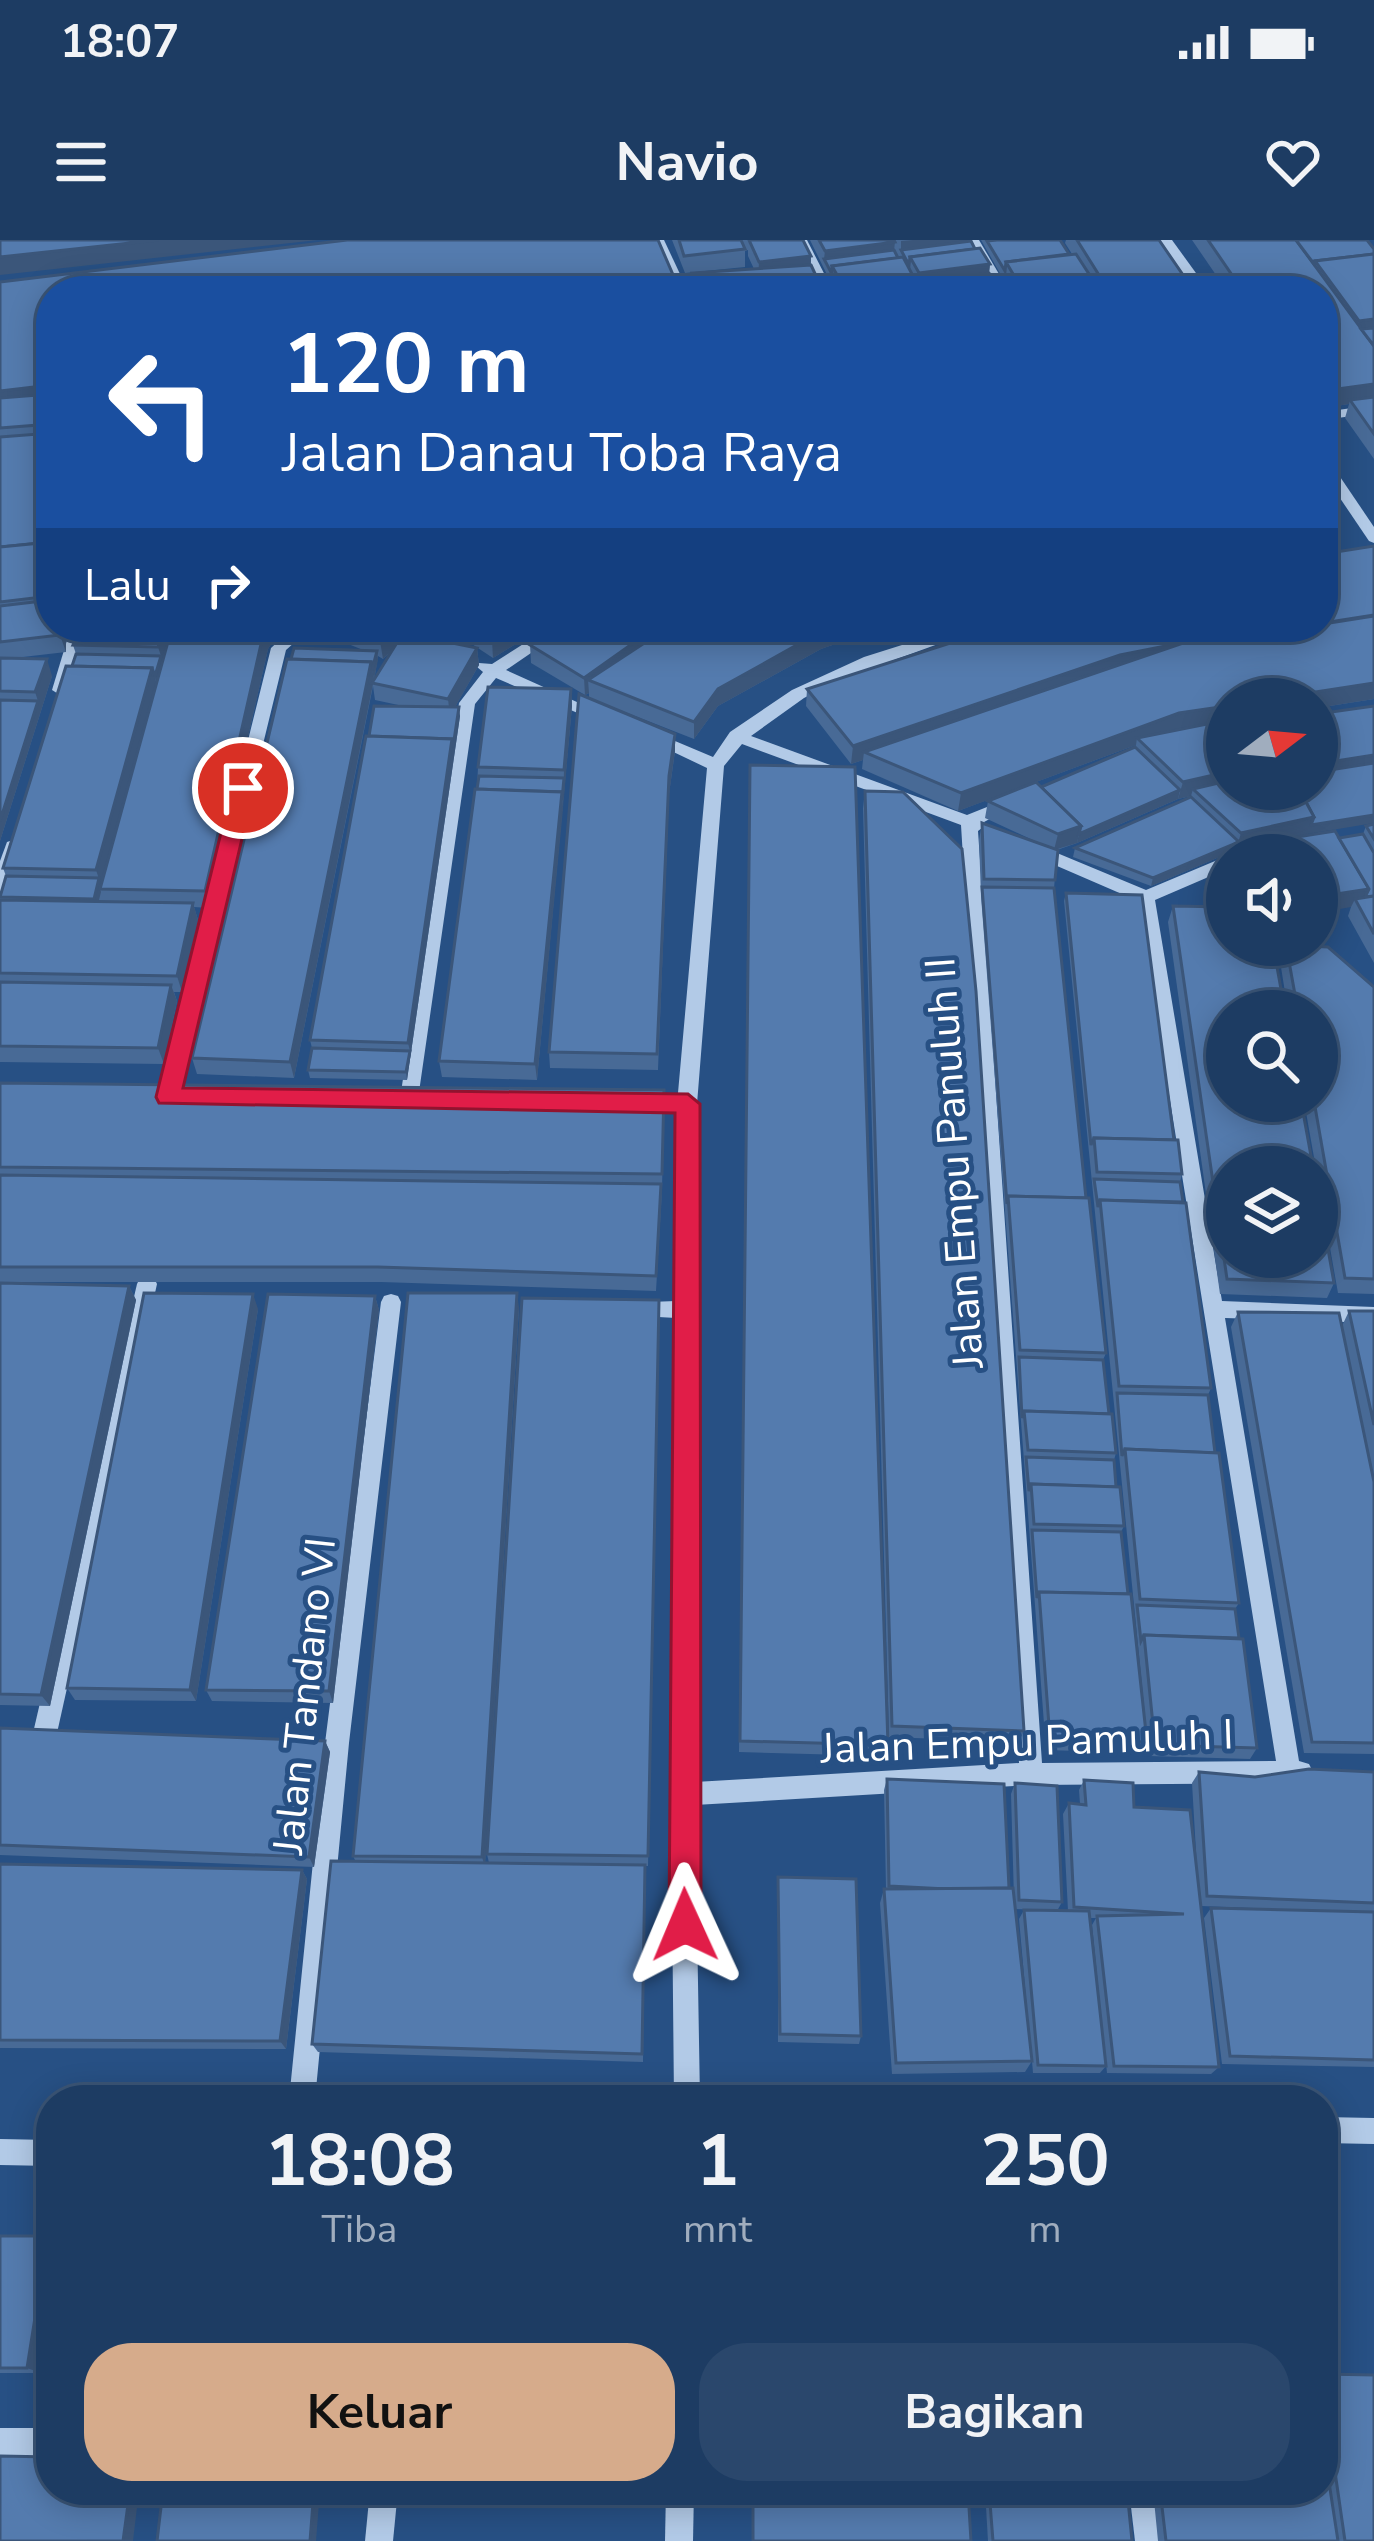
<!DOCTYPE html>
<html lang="id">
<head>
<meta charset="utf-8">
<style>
	:root { --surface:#1d3c63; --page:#2a476c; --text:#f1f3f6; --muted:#a0adbe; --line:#3b5678; --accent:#d6ab8b }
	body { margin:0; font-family:"Nunito Sans",sans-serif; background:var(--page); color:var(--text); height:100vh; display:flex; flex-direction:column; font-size:45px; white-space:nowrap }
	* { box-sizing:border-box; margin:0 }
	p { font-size:39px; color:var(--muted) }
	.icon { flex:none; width:66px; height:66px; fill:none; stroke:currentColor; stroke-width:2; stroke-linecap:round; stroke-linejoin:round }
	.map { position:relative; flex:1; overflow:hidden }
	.sheet { position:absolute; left:36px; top:1845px; width:1302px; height:420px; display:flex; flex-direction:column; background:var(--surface); border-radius:48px; box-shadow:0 6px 30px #0003,0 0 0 3px var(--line) }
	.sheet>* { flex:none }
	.guide { position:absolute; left:36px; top:36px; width:1302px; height:366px; border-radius:48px; box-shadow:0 6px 30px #0003,0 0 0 3px var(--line); background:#1a4fa0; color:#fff; overflow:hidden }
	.needle { width:78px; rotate:74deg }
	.buttons { position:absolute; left:1206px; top:438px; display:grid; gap:24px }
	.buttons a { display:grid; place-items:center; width:132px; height:132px; border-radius:50%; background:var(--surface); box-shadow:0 6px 30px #0003,0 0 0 3px var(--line); font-size:60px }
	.pin { position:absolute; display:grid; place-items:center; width:102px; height:102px; color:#fff; margin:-51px; border:6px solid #fff; border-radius:50%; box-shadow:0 3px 12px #0007 }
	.me { position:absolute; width:132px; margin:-66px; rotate:359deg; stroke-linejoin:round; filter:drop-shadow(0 0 9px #0008) }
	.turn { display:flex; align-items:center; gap:42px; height:252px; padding:0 48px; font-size:54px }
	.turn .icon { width:156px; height:156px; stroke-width:2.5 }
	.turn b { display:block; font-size:84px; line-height:102px }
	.then { display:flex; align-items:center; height:114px; padding:0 48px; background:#0003; gap:24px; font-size:45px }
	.eta { display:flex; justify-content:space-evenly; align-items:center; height:204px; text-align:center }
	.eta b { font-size:72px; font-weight:700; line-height:84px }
	.primary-button { display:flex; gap:24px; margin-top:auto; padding:24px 48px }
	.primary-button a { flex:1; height:138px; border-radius:48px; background:var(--accent); color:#111; font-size:48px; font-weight:700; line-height:138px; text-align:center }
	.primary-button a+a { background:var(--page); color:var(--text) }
	.status { display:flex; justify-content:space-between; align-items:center; height:84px; padding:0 60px; background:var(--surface); direction:ltr }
	.status svg { height:33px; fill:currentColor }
	header { display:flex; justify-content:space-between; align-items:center; height:156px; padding:0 48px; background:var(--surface); font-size:54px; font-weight:700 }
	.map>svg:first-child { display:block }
</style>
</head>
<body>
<div class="status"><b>18:07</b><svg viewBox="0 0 49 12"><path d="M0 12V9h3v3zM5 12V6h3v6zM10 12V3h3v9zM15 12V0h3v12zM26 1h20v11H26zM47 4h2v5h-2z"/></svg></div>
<header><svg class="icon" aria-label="menu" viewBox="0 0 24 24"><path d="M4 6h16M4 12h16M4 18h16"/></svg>Navio<svg class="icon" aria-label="heart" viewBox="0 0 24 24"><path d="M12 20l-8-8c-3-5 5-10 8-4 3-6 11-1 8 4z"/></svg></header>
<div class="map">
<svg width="1374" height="2301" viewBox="0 0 1374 2301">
	<rect width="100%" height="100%" fill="#275084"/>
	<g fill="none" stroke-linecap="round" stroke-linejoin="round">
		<g fill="#b2cae7" fill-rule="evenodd">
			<path d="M650,0H664L688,51H674Z"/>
			<path d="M793,0H807L833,51H819Z"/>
			<path d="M965,0H979L1009,51H995Z"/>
			<path d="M1158,0H1172L1209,51H1195Z"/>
			<path d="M1374,165V173L1323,180V172Z"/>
			<path d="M1323,218L1328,219L1374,287V303L1369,301L1323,233Z"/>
			<path d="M71,387H87L68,450L60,455L52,450Z"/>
			<path d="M294,387H312L286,410L177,857L168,864L159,857L271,408Z"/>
			<path d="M550,387H569L506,430L608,476L606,480H594L496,438L475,464L418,859L409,866L400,859L459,463L483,432L477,427L479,423L492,424Z"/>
			<path d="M959,387H985L839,440L804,458L751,496L967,575L1012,557L1020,563L984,582L986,585L978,591L1042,1523L1276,1521L1138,661L1027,613V605L1033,603L1146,650L1227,616V629L1155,660L1222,1061L1374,1067V1083L1225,1078L1299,1521L1309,1524L1313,1532L1309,1540L1301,1543L1031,1545L695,1565L700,1860H674L671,1554L676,1078L623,1075L620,1069L623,1063L676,1061L677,864L707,528L642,497L644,493H656L713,517L730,492L792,450L864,417ZM742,504L961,585L1019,1523L695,1542L697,864L724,526Z"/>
			<path d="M13,600L22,606L9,650L0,656V621L7,602Z"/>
			<path d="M147,1036L154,1038L157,1044L57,1493L53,1501L45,1504L37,1501L33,1493L137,1044L140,1038Z"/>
			<path d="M391,1054L398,1056L401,1062L349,1503L315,1860H289L325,1503L381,1062L384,1056Z"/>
			<path d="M1323,1877L1374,1878V1904L1323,1903Z"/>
			<path d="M0,1899L51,1900V1926L0,1925Z"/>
			<rect x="0" y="2188" width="51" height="28"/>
			<path d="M370,2250H398L393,2301H365Z"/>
			<path d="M666,2250H694L693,2301H665Z"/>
			<path d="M1129,2250H1157L1163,2301H1135Z"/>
		</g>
	</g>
	<g fill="#486a96" fill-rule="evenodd">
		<path d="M672,0H803L811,16V25L823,51H695L692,42V33L754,29L748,16V10L745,11V27L685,33Z"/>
		<path d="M810,0H971L975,9L990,24L989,33L999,51H917L911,40L916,51H835Z"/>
		<path d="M981,0H1060L1069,14H1072L1065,3L1066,0H1159L1194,51H1010Z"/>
		<path d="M1192,0H1367L1374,9V219L1345,178L1349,164L1323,168V51H1227Z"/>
		<path d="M0,42L51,51V387H66V412L14,418L52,436L0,601Z"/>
		<path d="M313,387H401L402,394L477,408L479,425L455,467L460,476L407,840L310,838L308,830L312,808L310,800L369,496L403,466L375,460L373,446L294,838L197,834L192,818L363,410L314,390ZM392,411L374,441L378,416L383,419Z"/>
		<path d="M446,387H543L493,418Z"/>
		<path d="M557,387H884L821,409L718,466L694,499L589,458V453L585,455L531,423L530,405Z"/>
		<path d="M279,390L268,409L209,668L194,667L198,680L182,752H174L177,761L164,824L0,822V657L6,636L3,628L76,414L73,405Z"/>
		<path d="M571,449L572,466L537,840L442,837L439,821L477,549L478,527Z"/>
		<path d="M807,449L1374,459L1317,468V459H1227V549L1308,594L1292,598H1339L1363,594L1366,586L1374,584V723L1348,676L1351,667L1317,615H1255L1258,605L1236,610L1151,646L1073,617L1075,608L1191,556L1178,559L1077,603L1057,610L1054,649L1086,958L1106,1113L1103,1120L1109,1174L1116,1213L1114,1220L1116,1247L1124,1286L1121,1292L1128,1354L1147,1502L1141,1513L1046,1510L981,656L979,600L982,583L1037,602L985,578L988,561L1029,544L958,571L862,529L863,520L851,524L806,466ZM1136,505L1135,507L1041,547L1036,542Z"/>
		<path d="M675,494V511L669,554L658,830L550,828L549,812Z"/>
		<path d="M750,525L888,1505L885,1516L739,1512Z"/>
		<path d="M865,551L1024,1491L1019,1502L889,1497L863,568Z"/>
		<path d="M1066,653L1174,900L1182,934L1180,942L1211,1148L1208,1155L1215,1213L1239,1363L1235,1369L1257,1508L1250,1519L1149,1516L1064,661Z"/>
		<path d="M1173,666L1334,1043L1327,1058L1220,1054L1168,682Z"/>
		<path d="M1286,705L1374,747V1054L1338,1053L1304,861H1317V771H1288L1280,721Z"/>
		<path d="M0,843L664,850L662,950L656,1051L381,1042H0Z"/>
		<path d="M0,1043L129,1046L136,1060L50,1466L0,1465Z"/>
		<path d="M375,1056L379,1070L333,1463L212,1461L206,1450Z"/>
		<path d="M519,1068L485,1623H489L487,1614L659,1074L648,1626H645L643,1822L318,1812L312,1804L356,1622L353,1616Z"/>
		<path d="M258,1069L196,1461L75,1460L67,1448Z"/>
		<path d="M1349,1071H1374V1238L1342,1086Z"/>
		<path d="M1238,1072L1374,1242V1514L1304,1513L1231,1087Z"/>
		<path d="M0,1488L325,1501L330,1512L314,1627L0,1615Z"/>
		<path d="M1199,1532L1255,1537L1374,1532V1827L1222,1824L1204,1678L1211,1668L1332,1671L1201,1666L1219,1827L1211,1834L1107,1833L1092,1685L1096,1678H1090L1106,1826L1100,1833H1033L1032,1821L1025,1832L892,1834L880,1663L884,1649H886L884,1550L887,1539L1009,1648L1014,1659L1011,1554L1015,1543L1062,1662L1057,1671H1068L1063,1574L1069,1563L1080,1564L1079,1550L1084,1540L1134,1567L1198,1646L1192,1543ZM1015,1669L1037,1670H1024L1019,1679L1031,1814Z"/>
		<path d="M0,1624L302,1630L307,1639L286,1809L0,1808Z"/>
		<path d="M778,1637L861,1796L859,1804L778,1802Z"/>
		<path d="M0,1996L51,1997V2130L42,2127L41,2133H0Z"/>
		<path d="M1323,2134L1374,2301H1158L1153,2250H1323Z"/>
		<path d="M985,2250H1127L1132,2301H988Z"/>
	</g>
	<g fill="#3b567a">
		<path d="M158,0H318L0,35V17Z"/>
		<path d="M913,0H971L970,10H901V1Z"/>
		<path d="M895,2L893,19H824L825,11Z"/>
		<path d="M811,16L810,34L758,40L759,22Z"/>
		<path d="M990,24L988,42H918L919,33Z"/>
		<path d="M912,34L910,51H840L841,42Z"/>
		<path d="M1374,79V96L1354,99L1359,81Z"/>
		<path d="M1374,144V161L1350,160L1349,164L1323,168V151Z"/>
		<path d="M51,145V163L0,169V151Z"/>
		<path d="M60,387H66V412L60,395Z"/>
		<path d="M163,387H172L157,445L155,436L161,416L158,407Z"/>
		<path d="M267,387H282L268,409L209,668L205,651L264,391Z"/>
		<path d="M396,387H401L403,400L383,419L380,401Z"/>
		<path d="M514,387H543L493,418L492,401Z"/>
		<path d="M666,387H694L588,440L589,453L585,455L584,438L639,399L666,392Z"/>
		<path d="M835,387H884L821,409L718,466L694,499V482L718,449L822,391Z"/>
		<path d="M1186,402L864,512L863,520L851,524L853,506L1120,415Z"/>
		<path d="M477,408L479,425L450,476L448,459Z"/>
		<path d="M377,411L378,420L374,439L372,430Z"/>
		<path d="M47,419L52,436L0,601V581L38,461L35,452Z"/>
		<path d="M371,422L374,439L294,838L290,822Z"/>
		<path d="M152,428L157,445L100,649L101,652L97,668L94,659L99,639L96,630Z"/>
		<path d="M1374,443V459L1317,468V459H1270Z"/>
		<path d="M571,449L572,466L563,569L564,530Z"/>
		<path d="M1227,466V482L1137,498L1136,505L958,571L961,553L1179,473Z"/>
		<path d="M459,467L460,476L407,840L406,832L410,811L408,803L452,499Z"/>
		<path d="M675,494V511L669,554L658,830L669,536Z"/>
		<path d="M1374,515V523L1317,532V524Z"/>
		<path d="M1227,532V548L1193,549L1191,556L1178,559L1183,542Z"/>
		<path d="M1180,550L1178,559L1077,603L1079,594Z"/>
		<path d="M562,552L563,569L537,840L535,824Z"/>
		<path d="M1374,575V583L1308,594L1236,610L1241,593L1314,577Z"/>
		<path d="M1081,586L1077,603L1054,610L1058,594Z"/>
		<path d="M1239,602L1236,610L1151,646L1153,638Z"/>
		<path d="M1369,649L1365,657L1355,659L1351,667L1317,673V657Z"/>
		<path d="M193,663L198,680L182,752L177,736Z"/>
		<path d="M171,745L177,761L164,824L158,808Z"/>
		<path d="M129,1046L136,1060L50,1466L41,1455Z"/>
		<path d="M517,1053L519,1068L485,1627L482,1617Z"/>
		<path d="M253,1054L258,1069L196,1461L190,1450Z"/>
		<path d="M375,1056L379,1070L333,1463L329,1451Z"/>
		<path d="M325,1501L330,1512L314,1627L309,1617Z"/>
		<path d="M302,1630L307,1639L286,1809L280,1801Z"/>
		<path d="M48,1996L51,1997V2072L41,2133L27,2128Z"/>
		<path d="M130,2250H139L133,2301H123Z"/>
		<path d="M314,2250H320L316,2301H310Z"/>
	</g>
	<g fill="#547bae" stroke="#3b567a" stroke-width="3">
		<path d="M0,0H158L0,17Z"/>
		<path d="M347,0H658L680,51H51V145L0,151V42Z"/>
		<path d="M679,0H741L745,9L684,16Z"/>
		<path d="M749,0H803L811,16L759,22Z"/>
		<path d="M819,0H894L895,2L825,11Z"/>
		<path d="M997,0H1060L1069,14L1006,22L1005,31L987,1Z"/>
		<path d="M1077,0H1159L1194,51H1109Z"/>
		<path d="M1208,0H1296L1374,106V144L1323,151V51H1243Z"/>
		<path d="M1296,0H1367L1374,9V14L1315,21L1314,24Z"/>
		<path d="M971,1L975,9L910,17L909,25L901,10Z"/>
		<path d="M980,8L990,24L919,33L910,17Z"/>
		<path d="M894,10L898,18L832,26V34L824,19Z"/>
		<path d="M1076,14L1100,51H1023L1006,22Z"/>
		<path d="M1374,14V79L1359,81L1315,21Z"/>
		<path d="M903,17L912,34L841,42L832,26Z"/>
		<path d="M811,25L823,51H699L692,33Z"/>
		<path d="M989,33L999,51H923L918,42Z"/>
		<path d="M911,42L916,51H840Z"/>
		<path d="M1374,88V106L1361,89Z"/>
		<path d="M51,154V184L0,188V158Z"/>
		<path d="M1374,157V194L1350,160Z"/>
		<path d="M51,193V302L0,307V197Z"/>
		<path d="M51,302V356L0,362V307Z"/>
		<path d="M1374,306V375L1323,383V314Z"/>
		<path d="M51,360V387H60V395L0,402V366Z"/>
		<path d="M1374,376V443L1270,459H1227V466L1179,473L961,553L864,512L1186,402L1120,415L853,506L807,449L1000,387H1297L1271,391L1300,387H1323V384Z"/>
		<path d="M81,387H163L158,407L73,405Z"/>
		<path d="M172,387H267L264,391L205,651L100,649Z"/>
		<path d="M346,387H396L380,401Z"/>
		<path d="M470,387H514L492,401Z"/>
		<path d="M557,387H621L639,399L584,438L530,405Z"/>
		<path d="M621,387H658L665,391L639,406V399Z"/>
		<path d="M673,387H835L822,391L718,449L694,482L588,440L652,398Z"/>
		<path d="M403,393L477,408L448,459L372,443Z"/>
		<path d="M294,408L377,411L372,430L371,422L291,419Z"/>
		<path d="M76,414L161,416L155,436L152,428L72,426Z"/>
		<path d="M0,418L47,419L35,452L0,451Z"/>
		<path d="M287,419L371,422L290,822L192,818Z"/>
		<path d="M66,426L152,428L96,630L3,628Z"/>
		<path d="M488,447L571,449L564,530L478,527Z"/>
		<path d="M579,454L675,494L669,536L657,814L549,812Z"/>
		<path d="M0,460L38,461L0,581Z"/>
		<path d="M374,466L459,467L453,507L452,499L369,496Z"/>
		<path d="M1374,466V515L1317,524V474Z"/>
		<path d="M1227,480V532L1183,542L1137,498Z"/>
		<path d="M366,496L452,499L408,803L310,800Z"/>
		<path d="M1135,507L1180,550L1079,594L1081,586L1041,547Z"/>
		<path d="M1374,523V575L1311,585L1314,577L1299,549H1317V532Z"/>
		<path d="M750,525L855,527L888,1505L740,1501Z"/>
		<path d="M479,536L564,538L562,560V552L477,549Z"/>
		<path d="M1227,541V549H1299L1314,577L1241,593L1193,549Z"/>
		<path d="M1036,542L1081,586L1058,594L988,561Z"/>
		<path d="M475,549L562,552L535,824L439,821Z"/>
		<path d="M865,551L903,552L962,609L976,751L1024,1491L892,1486Z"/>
		<path d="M1191,557L1239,602L1153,638L1075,608Z"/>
		<path d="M982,583L1058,610L1055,640L984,639Z"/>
		<path d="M1374,584V599L1366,586Z"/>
		<path d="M1335,591L1369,649L1317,657V615H1266L1259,603Z"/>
		<path d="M1363,594L1374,613V656L1365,657L1369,649L1339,598Z"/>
		<path d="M6,636L99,638L94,659L0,657Z"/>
		<path d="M982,647L1054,648L1086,958L1008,956L1007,964Z"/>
		<path d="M1066,653L1142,655L1174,900L1094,898L1091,905Z"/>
		<path d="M1374,656V694L1355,659Z"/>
		<path d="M0,660L193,663L177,736L0,733Z"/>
		<path d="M1173,666L1227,667V705H1273L1285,771H1227V861H1301L1313,927H1227V1017H1317V947L1334,1043L1227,1039Z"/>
		<path d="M1286,705L1328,707L1374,747V1039L1345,1038L1314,861H1317V771H1298Z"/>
		<path d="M0,742L171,745L158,808L0,806Z"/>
		<path d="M312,808L410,811L406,832L308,830Z"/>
		<path d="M0,843L664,850L662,934L0,927Z"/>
		<path d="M1094,898L1178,900L1182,934L1097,932Z"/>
		<path d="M0,935L661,944L656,1036L378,1027H0Z"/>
		<path d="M1094,939L1180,942L1183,962L1100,960L1098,967Z"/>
		<path d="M1008,956L1089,958L1106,1113L1020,1110Z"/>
		<path d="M1100,960L1186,963L1211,1148L1119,1146Z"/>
		<path d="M0,1043L129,1046L41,1455L0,1454Z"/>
		<path d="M144,1053L253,1054L190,1450L67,1448Z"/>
		<path d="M408,1053H517L482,1617L353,1616Z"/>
		<path d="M268,1054L375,1056L329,1451L206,1450Z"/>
		<path d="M522,1058L659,1060L648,1616L487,1614Z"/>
		<path d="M1349,1071H1374V1185Z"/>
		<path d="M1238,1072L1339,1073L1374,1242V1503L1312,1502Z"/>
		<path d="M1019,1117L1103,1120L1109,1174L1024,1171L1022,1178Z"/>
		<path d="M1117,1153L1208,1155L1215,1213L1125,1209L1122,1216Z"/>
		<path d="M1024,1171L1112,1174L1116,1213L1028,1210Z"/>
		<path d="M1125,1209L1219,1213L1239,1363L1140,1359Z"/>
		<path d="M1026,1217L1114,1220L1116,1247L1031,1244L1029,1251Z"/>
		<path d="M1031,1244L1120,1247L1124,1286L1034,1284Z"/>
		<path d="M1032,1290L1121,1292L1128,1354L1039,1352L1037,1358Z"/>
		<path d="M1039,1352L1131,1354L1147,1502L1050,1499Z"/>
		<path d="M1137,1365L1235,1369L1239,1398L1144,1395L1141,1401Z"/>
		<path d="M1144,1395L1243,1399L1257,1508L1155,1505Z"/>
		<path d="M0,1488L325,1501L309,1617L0,1605Z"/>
		<path d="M1309,1529L1374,1532V1663L1207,1656L1199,1532L1255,1537Z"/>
		<path d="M887,1539L1004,1544L1009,1648L947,1649L889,1646Z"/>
		<path d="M1084,1540L1133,1543L1134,1567L1190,1570L1219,1827L1114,1826L1097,1676L1184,1674L1074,1667L1069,1563L1086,1565Z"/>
		<path d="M1015,1543L1057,1546L1062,1662L1019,1660Z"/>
		<path d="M331,1621L645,1625L642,1814L312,1804Z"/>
		<path d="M0,1624L302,1630L280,1801L0,1800Z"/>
		<path d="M778,1637L856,1639L861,1796L780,1794Z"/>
		<path d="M1013,1648L1032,1821L896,1823L884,1649Z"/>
		<path d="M1211,1668L1374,1672V1820L1230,1816Z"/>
		<path d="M1024,1670L1089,1671L1106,1826L1038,1825Z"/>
		<path d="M0,1996H48L27,2128H0Z"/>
		<path d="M51,2065V2127L40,2126Z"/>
		<path d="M1323,2134L1374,2135V2301H1345L1323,2149Z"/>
		<path d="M1323,2203L1338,2301H1166L1160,2250H1323Z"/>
		<path d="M0,2216L51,2217V2250H130L123,2301H0Z"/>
		<path d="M163,2250H314L310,2301H157Z"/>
		<path d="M753,2250H968L971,2301H753Z"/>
		<path d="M989,2250H1127L1132,2301H993Z"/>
	</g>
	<path fill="#e11d48" stroke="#92132f" stroke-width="3" d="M243,541L254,548L183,848L688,854L700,864L701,1685L696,1696L685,1701L673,1696L669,1685L675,873L159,863L156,857L232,548Z"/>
	<g text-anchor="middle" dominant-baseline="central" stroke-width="10" stroke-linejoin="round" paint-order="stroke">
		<g font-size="42" fill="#fff" stroke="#275084">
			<text transform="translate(955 923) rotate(-94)">Jalan Empu Panuluh II</text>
			<text transform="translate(305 1456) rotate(-84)">Jalan Tandano VI</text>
			<text transform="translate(1027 1502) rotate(-2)">Jalan Empu Pamuluh I</text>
		</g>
	</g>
</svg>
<div class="buttons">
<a><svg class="needle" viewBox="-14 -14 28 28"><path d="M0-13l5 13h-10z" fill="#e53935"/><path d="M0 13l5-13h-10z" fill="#a0adbe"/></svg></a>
<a><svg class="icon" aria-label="sound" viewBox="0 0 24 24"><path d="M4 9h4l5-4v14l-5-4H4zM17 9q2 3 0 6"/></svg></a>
<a><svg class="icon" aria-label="search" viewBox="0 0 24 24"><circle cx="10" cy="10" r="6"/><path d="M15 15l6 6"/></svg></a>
<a><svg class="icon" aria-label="layers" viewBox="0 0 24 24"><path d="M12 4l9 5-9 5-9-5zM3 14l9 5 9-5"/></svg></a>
</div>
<div class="pin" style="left:243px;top:548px;background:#d93025"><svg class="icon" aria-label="arrive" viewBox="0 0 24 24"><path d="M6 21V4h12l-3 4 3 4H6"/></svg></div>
<svg class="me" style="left:685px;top:1685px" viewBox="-20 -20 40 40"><path d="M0-17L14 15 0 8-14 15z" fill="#e11d48" stroke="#fff" stroke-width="4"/></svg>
<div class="guide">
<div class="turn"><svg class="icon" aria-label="left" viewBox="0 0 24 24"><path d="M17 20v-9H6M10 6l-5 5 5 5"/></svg><div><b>120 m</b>Jalan Danau Toba Raya</div></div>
<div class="then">Lalu<svg class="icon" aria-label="right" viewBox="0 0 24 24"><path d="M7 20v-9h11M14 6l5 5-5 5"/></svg></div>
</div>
<section class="sheet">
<div class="eta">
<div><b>18:08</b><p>Tiba</p></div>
<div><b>1</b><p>mnt</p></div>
<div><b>250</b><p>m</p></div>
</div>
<div class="primary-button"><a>Keluar</a><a>Bagikan</a></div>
</section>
</div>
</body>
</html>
